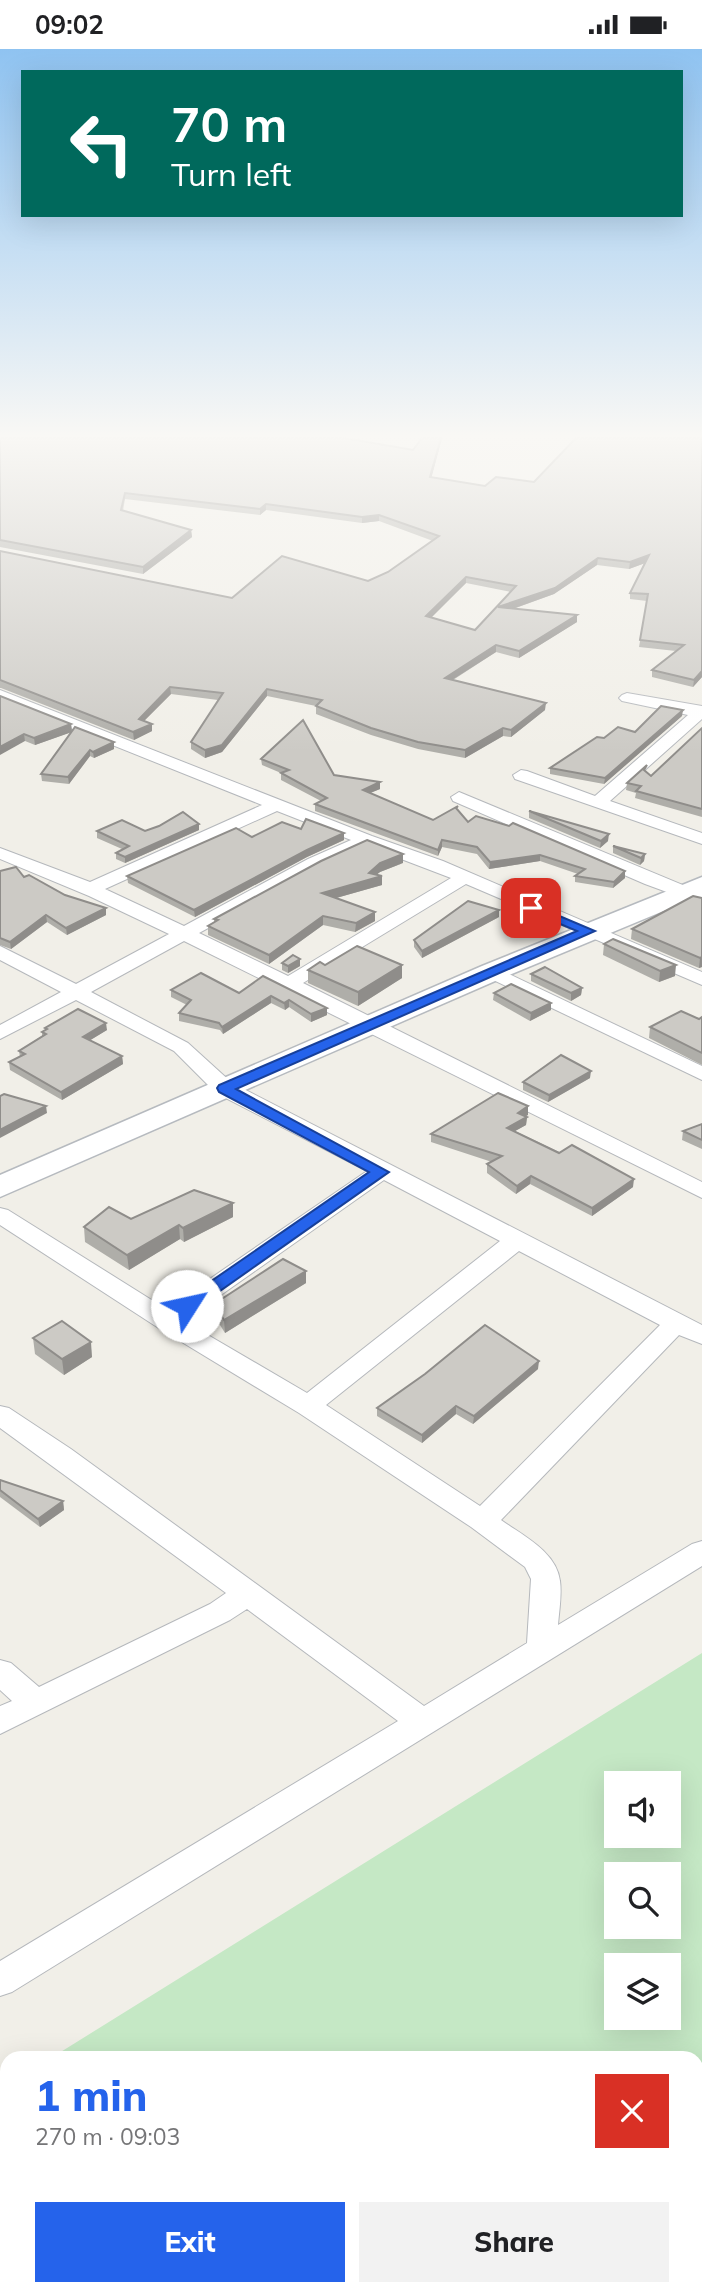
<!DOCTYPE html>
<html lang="en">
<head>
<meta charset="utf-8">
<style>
	:root { --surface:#fff; --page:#f2f2f2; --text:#202124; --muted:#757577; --accent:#2563eb }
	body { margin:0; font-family:Mulish,sans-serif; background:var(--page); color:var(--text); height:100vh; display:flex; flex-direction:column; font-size:26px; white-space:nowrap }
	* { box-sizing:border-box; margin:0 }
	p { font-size:23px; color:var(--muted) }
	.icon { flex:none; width:38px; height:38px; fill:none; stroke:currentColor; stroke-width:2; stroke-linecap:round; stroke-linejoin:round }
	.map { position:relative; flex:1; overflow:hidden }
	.side { position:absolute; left:0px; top:2002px; width:704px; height:245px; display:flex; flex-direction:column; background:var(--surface); border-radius:21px 21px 0 0; box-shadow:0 7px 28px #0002 }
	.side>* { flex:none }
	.top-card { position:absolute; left:21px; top:21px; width:662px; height:147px; border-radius:0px; box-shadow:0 7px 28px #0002; background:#00695c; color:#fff; overflow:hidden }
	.tools { position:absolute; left:604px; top:1722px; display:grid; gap:14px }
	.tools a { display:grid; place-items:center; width:77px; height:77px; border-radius:0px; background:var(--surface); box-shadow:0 7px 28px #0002; font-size:35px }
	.pin { position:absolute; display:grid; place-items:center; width:60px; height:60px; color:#fff; margin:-30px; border-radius:14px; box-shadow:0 4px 10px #0006 }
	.me { position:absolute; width:77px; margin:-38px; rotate:55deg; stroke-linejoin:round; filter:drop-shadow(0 0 5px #0008) }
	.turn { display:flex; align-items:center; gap:24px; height:147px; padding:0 35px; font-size:32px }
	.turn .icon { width:91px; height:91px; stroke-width:2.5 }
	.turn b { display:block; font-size:49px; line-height:60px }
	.round { display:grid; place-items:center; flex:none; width:74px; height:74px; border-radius:0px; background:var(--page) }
	.head { display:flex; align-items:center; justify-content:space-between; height:119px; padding:0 35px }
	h1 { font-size:42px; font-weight:800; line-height:52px; color:var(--accent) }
	.primary-button { display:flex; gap:14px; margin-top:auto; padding:14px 35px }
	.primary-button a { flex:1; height:80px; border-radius:0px; background:var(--accent); color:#fff; font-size:28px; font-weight:800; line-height:80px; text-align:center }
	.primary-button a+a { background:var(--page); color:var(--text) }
	.status { display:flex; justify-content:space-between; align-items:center; height:49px; padding:0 35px; background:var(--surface); direction:ltr }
	.status svg { height:19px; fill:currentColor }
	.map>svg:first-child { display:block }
</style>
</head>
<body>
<div class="status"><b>09:02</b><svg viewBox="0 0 49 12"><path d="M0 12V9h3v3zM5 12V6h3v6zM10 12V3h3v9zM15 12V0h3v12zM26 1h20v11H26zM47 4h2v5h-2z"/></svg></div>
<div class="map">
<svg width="702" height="2247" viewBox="0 0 702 2247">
	<rect width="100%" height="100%" fill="#f1efe8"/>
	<path fill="#c5e8c5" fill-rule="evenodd" d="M702,1604V2247H0V2041L7,2036V2240H696V2009H51ZM616,1734H668V1787H616ZM616,1825H668V1878H616ZM616,1916H668V1969H616Z"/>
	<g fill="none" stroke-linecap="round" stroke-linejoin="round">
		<defs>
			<g id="street">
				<path d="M0,641L372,787L443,812L702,923V936L466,835L303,934L702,1133V1149L184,892L91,943L188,994L232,1034L702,1276V1295L679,1286L501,1471C522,1486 557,1503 560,1532C562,1546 559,1562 558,1576L692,1495L702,1492V1517L12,1943L0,1947V1912L398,1672L247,1560L230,1571L0,1685V1657L12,1652L0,1641V1611L11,1614L39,1638L210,1555L226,1544L0,1379V1357L9,1359L71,1400L424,1657L527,1594L531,1530L525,1518L471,1478L299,1364L157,1278L0,1176V1159L8,1161L166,1260L367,1122L216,1044L174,1002L76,951L0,990V976L61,943L0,911V897L76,935L169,885L89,847L0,810V799L90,833L262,756L0,651ZM277,762L351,791L308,810L184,877L105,840ZM367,797L451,829L288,927L199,884L320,818ZM384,1131L500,1192L307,1344L184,1272ZM519,1202L660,1276L480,1457L326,1356Z"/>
				<path d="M627,644L702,657V670L610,752L702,784V795L515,730L513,726L521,721L527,722L595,747L688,666L622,652L619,649L622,646Z"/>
				<path d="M459,743L702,844V856L645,835L453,752L451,748Z"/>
				<path d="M492,917L702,1017V1031L485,927L482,923L485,919Z"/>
			</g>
			<path id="secondary" d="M702,828V846L502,929L0,1148V1126L482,917Z"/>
		</defs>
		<use href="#street" stroke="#b5b8bc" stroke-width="2"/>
		<use href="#secondary" stroke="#b6babf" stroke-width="3"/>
		<use href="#street" fill="#fff" fill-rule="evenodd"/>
		<use href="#secondary" fill="#fff" fill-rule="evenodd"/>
	</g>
	<g fill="#afaea9" fill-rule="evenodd">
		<path d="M0,389L413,401L442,389L431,429L485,437L534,433L702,389V628L693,638L652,628V621L676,602L639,598L647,552L630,550V544L645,514L629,520L597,516L554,545L513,560L577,566V573L519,609L496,603L453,631L545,661L511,688L503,687L465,709L418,700L371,686L316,665V657L267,647L222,703L205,709L191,700V693L218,651L171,645L144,672L152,682L134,691L1,639H0V502L232,549L368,532L388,523L433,492L379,472L362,474L266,461L260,466L125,450L123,462L191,481L192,488L143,525L0,498ZM466,534L511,543L475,581L431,568Z"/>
		<path d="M0,647L71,675L72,682L114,693V700L94,709L90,707L69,735L42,732L41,725L71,683L35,696L25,692Z"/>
		<path d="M682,667L604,735L550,725V719L604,689L635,683Z"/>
		<path d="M702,679V768L635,749L636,744L626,741L627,734L646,723L651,727Z"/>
		<path d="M261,710L334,726L380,733V740L370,744L433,771L458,757L457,760L468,773L625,829L613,839L575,833V827L578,825L540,812L489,820L477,805L442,798L438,807L315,762V755L321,752L281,731V724L262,716Z"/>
		<path d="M529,763L608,792L600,799L529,769Z"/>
		<path d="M301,780L344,791L307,808L195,868L128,834L127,827L252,788Z"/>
		<path d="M199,781L125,814L116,810V804L122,800L97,789V782Z"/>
		<path d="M613,797L645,805L644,812L640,816L613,804Z"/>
		<path d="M403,814L380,823L376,826L382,827V836L336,849L375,872L355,883L323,876L269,915L208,886V877L214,873V870Z"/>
		<path d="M0,822L24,828L65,846L106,866L67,886L47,873L11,900L0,896Z"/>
		<path d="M702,849V918L699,919L631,890L632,880Z"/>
		<path d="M499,868L422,909L414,898V891Z"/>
		<path d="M604,895L675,927L659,933L603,906Z"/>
		<path d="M282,914L300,917L288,924L282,921Z"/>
		<path d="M325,916H402V929L358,957L308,934V921Z"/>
		<path d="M531,925L582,939L581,946L571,952L531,932Z"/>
		<path d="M263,927L327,959V966L311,973L289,958L285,961L271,954L223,985L220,981L179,972V964L187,956L171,948V941L239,944Z"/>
		<path d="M494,944L551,961L530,972L493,951Z"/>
		<path d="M702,968V1016L649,989L650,978L699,970Z"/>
		<path d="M45,979L107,981L90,991L122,1007L123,1015L62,1051L10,1021L9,1013L20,1008L19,1002L42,987V983L45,981Z"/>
		<path d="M590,1029L548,1053L523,1041V1033Z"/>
		<path d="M528,1066L525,1067L527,1068L526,1076L515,1082L633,1138L592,1167L530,1135L516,1145L487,1124V1115L492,1113L431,1093V1085Z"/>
		<path d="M702,1075V1100L682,1091L683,1082Z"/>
		<path d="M233,1154V1168L184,1193L180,1190L129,1221L85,1193L84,1178Z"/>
		<path d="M306,1222V1234L225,1284L215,1268L214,1255Z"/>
		<path d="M33,1289L92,1308L64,1326L35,1305Z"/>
		<path d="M538,1320L473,1375L456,1365L422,1394L377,1367V1359L425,1325Z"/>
		<path d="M0,1431L63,1452L64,1461L40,1478L0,1448Z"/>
	</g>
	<g fill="#8f8d8a">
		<path d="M441,389H442L430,434V428Z"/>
		<path d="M266,455V461L260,466V460Z"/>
		<path d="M379,466V472L362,474V468Z"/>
		<path d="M191,481L192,488L143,525V518Z"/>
		<path d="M649,506L648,513L629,520L630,513Z"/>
		<path d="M598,509L597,516L554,545L498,565V558Z"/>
		<path d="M466,528V534L426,574V567Z"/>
		<path d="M577,566V573L519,609V602Z"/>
		<path d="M496,596V603L444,636L445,629Z"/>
		<path d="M702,622V628L693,638L694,631Z"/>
		<path d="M170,638L171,645L139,677V670Z"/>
		<path d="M267,640V647L222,703L205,709V701Z"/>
		<path d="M546,654L545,661L511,688V681Z"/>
		<path d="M683,661L682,667L604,735L605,729Z"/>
		<path d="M71,675L72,683L35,696L34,689Z"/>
		<path d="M152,675V682L134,691L133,683Z"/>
		<path d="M503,679V687L465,709V701Z"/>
		<path d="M24,685L25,692L0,706V698Z"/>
		<path d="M114,693V700L94,709L93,703Z"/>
		<path d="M90,701V707L69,735L68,728Z"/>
		<path d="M380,733V740L363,747V741Z"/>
		<path d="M199,775V781L125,814V808Z"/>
		<path d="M344,784V791L307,808L195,868L194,861L307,801Z"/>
		<path d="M609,785L608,792L600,799L601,792Z"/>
		<path d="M442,791V798L438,807V801Z"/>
		<path d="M403,805V814L380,823L371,830L382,827V836L322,853V844L369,824L380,814Z"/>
		<path d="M645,805L644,812L640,816L641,809Z"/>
		<path d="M540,806V812L489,820L490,813Z"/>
		<path d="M625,822V829L613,839L614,833Z"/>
		<path d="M106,859V866L67,886L66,879Z"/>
		<path d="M499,861V868L422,909V902Z"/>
		<path d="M375,863V872L355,883L356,874Z"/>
		<path d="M46,866L47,873L11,900L10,893Z"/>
		<path d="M323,867V876L269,915V906Z"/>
		<path d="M702,908V918L699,919L700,909Z"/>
		<path d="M300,910V917L288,924V917Z"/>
		<path d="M402,916V929L358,957V943Z"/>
		<path d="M676,916L675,927L659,933L660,922Z"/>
		<path d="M582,939L581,946L571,952V944Z"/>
		<path d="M271,947V954L223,985L222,978Z"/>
		<path d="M289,951V958L285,961L284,954Z"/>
		<path d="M551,954V961L530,972L531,964Z"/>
		<path d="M327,959V966L311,973V965Z"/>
		<path d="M106,974L107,981L84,995L83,988Z"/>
		<path d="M122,1007L123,1015L62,1051L61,1043Z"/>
		<path d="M591,1022L590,1029L548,1053L549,1046Z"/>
		<path d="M46,1057L47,1064L0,1089V1081Z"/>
		<path d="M528,1057V1066L517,1072L518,1064Z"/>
		<path d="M527,1068L526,1076L506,1087L507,1079Z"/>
		<path d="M531,1127L530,1135L516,1145L517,1137Z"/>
		<path d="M634,1130L633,1138L592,1167V1159Z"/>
		<path d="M233,1154V1168L184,1193L183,1179Z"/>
		<path d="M179,1176L180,1190L129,1221L127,1206Z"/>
		<path d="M306,1222V1234L225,1284L224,1271Z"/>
		<path d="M91,1293L92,1308L64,1326L62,1310Z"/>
		<path d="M539,1312L538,1320L473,1375L474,1367Z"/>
		<path d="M456,1357V1365L422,1394V1386Z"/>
		<path d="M63,1452L64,1461L40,1478L38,1470Z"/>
	</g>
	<g fill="#cccac5" stroke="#8f8d8a" stroke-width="2" fill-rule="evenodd">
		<path d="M0,389H344L413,401L422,389H441L430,428L485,437L496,428L534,433L576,389H702V622L694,631L652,621L684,596L640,591L648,545L630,544L649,506L630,513L598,509L555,539L498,558L577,566L519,602L496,596L445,629L546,654L511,681L503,679L465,701L418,693L371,679L316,657L322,651L267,640L222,696L205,701L191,693L223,644L170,638L139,670L152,675L133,683L0,631V502L232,549L282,507L368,532L388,523L439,487L379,466L362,468L266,455L260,460L125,444L121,461L191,481L143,518L0,491ZM466,528L516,537L475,581L426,567Z"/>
		<path d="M0,647L71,675L34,689L24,685L0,698Z"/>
		<path d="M661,657L683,661L605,729L550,719L597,688L604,689L618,678L635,683Z"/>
		<path d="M303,671L334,726L380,733L363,741L433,771L458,757L456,759L468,773L476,767L509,777L513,774L625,822L614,833L575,827L585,820L540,806L490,813L477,798L442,791L438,801L315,755L327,749L281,724L289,721L261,710Z"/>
		<path d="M75,678L114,693L93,703L90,701L68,728L41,725Z"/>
		<path d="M702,679V760L636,742L641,737L627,734L647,716L644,721L651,727Z"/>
		<path d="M529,762L609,785L601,792Z"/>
		<path d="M183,763L199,775L125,808L116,804L129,797L97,782L122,771L145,782L159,777Z"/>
		<path d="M306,770L344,784L307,801L194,861L127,827L236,779L252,788L282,773L301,780Z"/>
		<path d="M367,791L403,805L380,814L369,824L382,827L322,844L375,863L356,874L323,867L269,906L208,877L218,871L214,870L321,812Z"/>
		<path d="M613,797L645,805L641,809Z"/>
		<path d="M16,818L24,828L29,826L65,846L106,859L66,879L46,866L10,893L0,889V822Z"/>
		<path d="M693,847L702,849V908L700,909L632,880Z"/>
		<path d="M468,852L499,861L422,902L414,891Z"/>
		<path d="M613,890L676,916L660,922L604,895Z"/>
		<path d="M357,897L402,916L358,943L308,921L320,913L325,916Z"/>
		<path d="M293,906L300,910L288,917L282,914Z"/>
		<path d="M545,918L582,939L571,944L531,925Z"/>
		<path d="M201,924L239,944L263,927L327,959L311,965L289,951L284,954L271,947L222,978L219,974L179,964L191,951L171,941Z"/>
		<path d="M511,935L551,954L531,964L494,944Z"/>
		<path d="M78,960L106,974L83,988L122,1007L61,1043L9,1013L25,1005L19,1002L46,985L42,983L47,980L45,979Z"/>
		<path d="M681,962L699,970L702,968V1004L650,978Z"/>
		<path d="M561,1006L591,1022L549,1046L523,1033Z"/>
		<path d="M498,1044L528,1057L518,1064L527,1068L507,1079L559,1104L572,1096L634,1130L592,1159L531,1127L517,1137L487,1115L502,1107L431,1085Z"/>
		<path d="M4,1045L46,1057L0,1081V1047Z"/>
		<path d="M702,1075V1091L683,1082Z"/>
		<path d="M194,1141L233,1154L183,1179L179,1176L127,1206L84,1178L109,1158L131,1170Z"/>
		<path d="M283,1210L306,1222L224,1271L214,1255Z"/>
		<path d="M62,1272L91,1293L62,1310L33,1289Z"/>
		<path d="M485,1276L539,1312L474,1367L456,1357L422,1386L377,1359L425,1325Z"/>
		<path d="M0,1431L63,1452L38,1470L0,1441Z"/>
	</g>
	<linearGradient id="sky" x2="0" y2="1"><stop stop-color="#8fc3f1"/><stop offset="0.55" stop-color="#f9f8f5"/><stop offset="1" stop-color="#f9f8f5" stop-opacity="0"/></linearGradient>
	<rect width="702" height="703" fill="url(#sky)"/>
	<path fill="#2563eb" stroke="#184099" stroke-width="2" d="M531,855L595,882L236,1040L389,1123L193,1261H181L179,1257L181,1253L369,1123L219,1043L217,1039L219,1036L577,882L527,861V856Z"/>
</svg>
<div class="tools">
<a><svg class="icon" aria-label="sound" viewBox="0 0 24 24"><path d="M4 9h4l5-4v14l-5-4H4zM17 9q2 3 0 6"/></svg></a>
<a><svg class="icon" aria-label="search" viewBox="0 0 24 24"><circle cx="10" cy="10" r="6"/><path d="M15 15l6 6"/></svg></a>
<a><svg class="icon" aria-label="layers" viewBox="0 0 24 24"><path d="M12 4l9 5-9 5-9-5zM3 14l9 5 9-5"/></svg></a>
</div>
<div class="pin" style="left:531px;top:859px;background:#d93025"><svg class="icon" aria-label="arrive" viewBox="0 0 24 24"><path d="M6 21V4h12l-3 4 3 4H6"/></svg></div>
<svg class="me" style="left:187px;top:1257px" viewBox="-20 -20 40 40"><circle r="19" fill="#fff"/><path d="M0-13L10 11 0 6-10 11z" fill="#2563eb"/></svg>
<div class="top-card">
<div class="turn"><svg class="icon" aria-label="left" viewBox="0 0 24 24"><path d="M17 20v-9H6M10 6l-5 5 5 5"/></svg><div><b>70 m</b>Turn left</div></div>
</div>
<section class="side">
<div class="head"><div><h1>1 min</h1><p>270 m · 09:03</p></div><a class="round" style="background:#d93025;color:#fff"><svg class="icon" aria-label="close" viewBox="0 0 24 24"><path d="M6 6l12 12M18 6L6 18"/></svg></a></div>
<div class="primary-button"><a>Exit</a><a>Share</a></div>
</section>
</div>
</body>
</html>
